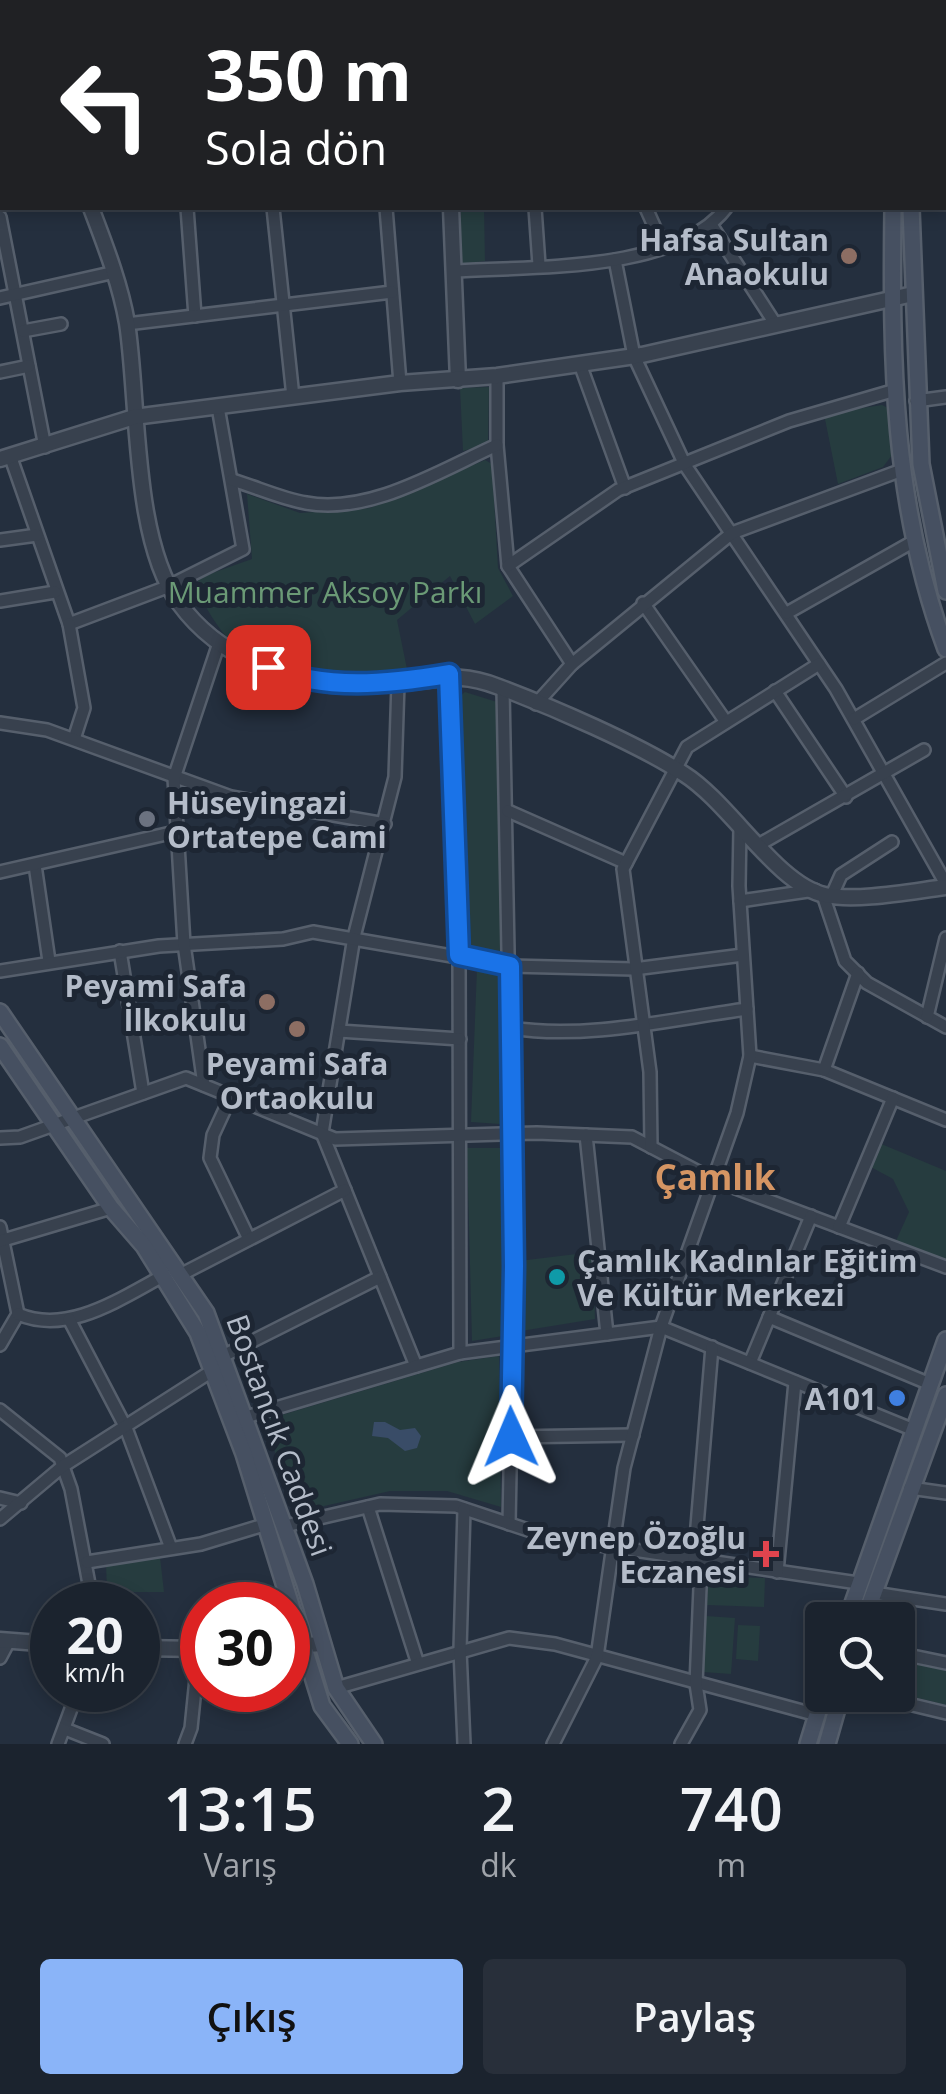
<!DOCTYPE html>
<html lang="tr">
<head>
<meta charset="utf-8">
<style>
	:root { --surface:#1b232e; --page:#282f3a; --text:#f1f3f6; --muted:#a0a4aa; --line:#39404a; --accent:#8ab4f8 }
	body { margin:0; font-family:"Open Sans",sans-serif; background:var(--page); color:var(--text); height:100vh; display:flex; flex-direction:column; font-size:38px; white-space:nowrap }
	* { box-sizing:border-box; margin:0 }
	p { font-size:32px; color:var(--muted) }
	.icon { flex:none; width:55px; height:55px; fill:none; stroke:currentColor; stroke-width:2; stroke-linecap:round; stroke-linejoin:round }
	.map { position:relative; height:1744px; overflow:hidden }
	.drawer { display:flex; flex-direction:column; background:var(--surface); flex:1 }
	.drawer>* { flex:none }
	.banner { position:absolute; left:0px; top:0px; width:948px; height:210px; box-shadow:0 5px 15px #0003,0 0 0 2px var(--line); background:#202124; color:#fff; overflow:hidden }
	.tools { position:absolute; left:805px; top:1602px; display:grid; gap:20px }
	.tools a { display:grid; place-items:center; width:110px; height:110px; border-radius:10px; background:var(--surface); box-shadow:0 5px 15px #0003,0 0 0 2px var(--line); font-size:50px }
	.speed { position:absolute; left:30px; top:1582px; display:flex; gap:20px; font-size:50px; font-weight:700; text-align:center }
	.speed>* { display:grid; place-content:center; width:130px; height:130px; border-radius:50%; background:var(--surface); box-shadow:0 5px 15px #0003,0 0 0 2px var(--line); line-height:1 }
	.speed small { font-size:25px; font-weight:400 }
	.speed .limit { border:15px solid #d22; background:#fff; color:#111 }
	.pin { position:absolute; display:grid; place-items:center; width:85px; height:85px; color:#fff; margin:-42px; border-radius:20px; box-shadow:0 5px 15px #0006 }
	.me { position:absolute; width:110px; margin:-55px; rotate:359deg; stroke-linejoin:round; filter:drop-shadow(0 0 8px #0008) }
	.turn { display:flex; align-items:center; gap:35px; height:210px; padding:0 40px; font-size:45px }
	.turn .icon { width:130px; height:130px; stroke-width:2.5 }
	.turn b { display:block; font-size:70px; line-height:85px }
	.eta { display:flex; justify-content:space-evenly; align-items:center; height:170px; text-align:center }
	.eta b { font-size:60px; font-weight:600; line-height:70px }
	.cta { display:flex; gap:20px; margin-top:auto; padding:20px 40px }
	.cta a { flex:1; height:115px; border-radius:10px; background:var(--accent); color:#111; font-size:40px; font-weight:600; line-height:115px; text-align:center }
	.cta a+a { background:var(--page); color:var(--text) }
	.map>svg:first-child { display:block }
</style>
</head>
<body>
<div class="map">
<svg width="946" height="1744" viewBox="0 0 946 1744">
	<rect width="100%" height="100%" fill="#242f3e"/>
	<g fill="#263c3f">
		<path d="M107,0H311V2H106Z"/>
		<path d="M461,208H484L485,261L461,264Z"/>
		<path d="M489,387L488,444L463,451L460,388Z"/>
		<path d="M882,405L888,408L892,455L883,467L838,484L824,414Z"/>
		<path d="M485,460L492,464L498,568L513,596L475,624L450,576L397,620L407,669C361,678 272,674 234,644C216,629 206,605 194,587L201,577L252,559L247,494L300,513L370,508Z"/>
		<path d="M465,692L497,702L504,954L467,947L460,696Z"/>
		<path d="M477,968L502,972L505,979L504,1117L500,1124L471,1122Z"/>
		<path d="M879,1143L946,1171V1260L896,1241L909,1212L893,1179L869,1166Z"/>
		<path d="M467,1148H502L508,1291L503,1336L472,1341Z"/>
		<path d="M593,1252L595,1319L521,1331L519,1261Z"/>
		<path d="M499,1356L501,1507L447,1491H390L311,1509L289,1498L265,1420L458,1362Z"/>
		<path d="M160,1557L164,1592H107L106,1563Z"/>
		<path d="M708,1576L765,1578L764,1607L707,1605Z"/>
		<path d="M706,1616L735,1618L731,1674L703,1672Z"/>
		<path d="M738,1625L760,1626L758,1661L736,1659Z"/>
		<path d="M898,1658L946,1667V1705L898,1693Z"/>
	</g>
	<path fill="#394c67" d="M374,1422H385L400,1430L415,1428L421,1436L417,1448L405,1451L388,1438L372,1436Z"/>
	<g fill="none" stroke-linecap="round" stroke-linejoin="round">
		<defs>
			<g id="minor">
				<path d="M383,0V2"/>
				<path d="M528,0L530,2"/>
				<path d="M321,2V0"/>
				<path d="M590,2L594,0"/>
				<path d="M745,2L748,0"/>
				<path d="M0,138H2"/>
				<path d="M187,208L195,316"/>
				<path d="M273,208L293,397"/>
				<path d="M386,208L400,383"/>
				<path d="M535,208L539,265"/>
				<path d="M646,208L663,246"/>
				<path d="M0,217L45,447"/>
				<path d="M712,226L776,325"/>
				<path d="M615,260L634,356L685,465L836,689L946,884"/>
				<path d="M454,271C531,266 676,273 726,208"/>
				<path d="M0,298L115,272"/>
				<path d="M127,324L392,292"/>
				<path d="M23,331L61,324"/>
				<path d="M580,364L625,488"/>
				<path d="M0,372L29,366"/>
				<path d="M497,376V445L508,566L572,664"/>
				<path d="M916,401L946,397"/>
				<path d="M11,458L69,624L167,587L243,549L218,407"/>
				<path d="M232,480C256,487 282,499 306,503C370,515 441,470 497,445"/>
				<path d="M0,540L37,535"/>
				<path d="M508,566L618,490L789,421L892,391"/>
				<path d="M0,601L55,592"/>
				<path d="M643,603L726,722"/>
				<path d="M787,613L916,540"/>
				<path d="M69,624L84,708L74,739"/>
				<path d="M449,674L459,955L460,1353"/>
				<path d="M398,683L395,777L354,937L322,1133L416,1366"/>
				<path d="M503,689L514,1266L509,1524"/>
				<path d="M775,691L846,797"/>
				<path d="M536,704L572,664L732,533L902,470"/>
				<path d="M854,719L946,663"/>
				<path d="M0,723L47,730L231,797L385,824"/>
				<path d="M508,811L626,863"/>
				<path d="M760,844L924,750"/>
				<path d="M35,865L49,961"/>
				<path d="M0,872L175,832"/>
				<path d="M823,895L845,961L867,983L946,1027"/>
				<path d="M832,895L841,875L892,842"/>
				<path d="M740,901L815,890"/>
				<path d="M120,951L143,1093"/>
				<path d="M0,971L159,946L283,939L313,932L510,966L634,969L743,955"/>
				<path d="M927,1017L946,938"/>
				<path d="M511,1028C586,1040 672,1019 747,1009"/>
				<path d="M339,1031L460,1039"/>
				<path d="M750,1056L824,1070L946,1120"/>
				<path d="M824,1070L858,973"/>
				<path d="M204,1085L184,944L174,778L219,643"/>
				<path d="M231,1096L213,1135L210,1158L249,1239"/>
				<path d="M586,1135L607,1334"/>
				<path d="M0,1138L20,1137L186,1078L335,1139L537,1133L632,1137L714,1180L946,1267"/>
				<path d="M651,1147L650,1072L623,869L687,747L819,664"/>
				<path d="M0,1227L18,1314L0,1345"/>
				<path d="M839,1227L893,1098"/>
				<path d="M0,1241L111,1208"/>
				<path d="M182,1274L345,1190"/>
				<path d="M18,1314C67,1335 118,1300 161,1277"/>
				<path d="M769,1317L930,1384"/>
				<path d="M69,1319L126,1428L171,1548"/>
				<path d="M225,1355L380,1277"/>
				<path d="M750,1363L811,1216"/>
				<path d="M0,1410L60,1458L71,1489L93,1605"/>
				<path d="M246,1417L460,1353L661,1327L914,1430"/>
				<path d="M511,1437L633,1435"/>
				<path d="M910,1488L946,1493"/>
				<path d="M0,1498L21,1503"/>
				<path d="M368,1507L417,1661"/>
				<path d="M0,1519L63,1466L215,1369"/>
				<path d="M285,1526L380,1504L456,1506L552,1538L858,1583"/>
				<path d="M87,1562L201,1544L267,1524"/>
				<path d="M694,1562L712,1347"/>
				<path d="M777,1572L795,1382"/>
				<path d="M874,1593L946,1604"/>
				<path d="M898,1653L946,1663"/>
				<path d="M0,1658L9,1641"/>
				<path d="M336,1688L509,1638L555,1644L817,1715"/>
				<path d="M871,1695L946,1713"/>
				<path d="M65,1729L103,1744"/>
				<path d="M58,1744L78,1690"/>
				<path d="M185,1744L191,1728L199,1649"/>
				<path d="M464,1744L460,1650L464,1509"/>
				<path d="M553,1744L597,1657L624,1468L661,1327L737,1113L750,1056L739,886L740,826"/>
				<path d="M681,1744L700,1710L696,1684L701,1563"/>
			</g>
			<g id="tertiary">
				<path d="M88,2L89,0"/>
				<path d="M452,2V0"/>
				<path d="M91,208C105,245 120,283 127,323C139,400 132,539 179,603C229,672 315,687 396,683C438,681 455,670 499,687C552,707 638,744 684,774C730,803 777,885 825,895C857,902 913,891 946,887"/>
				<path d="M451,208L458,380"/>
				<path d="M0,459L134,417L400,383L497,376L642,355L913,294"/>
				<path d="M0,1640L52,1644"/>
				<path d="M288,1646L323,1644"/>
				<path d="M138,1648L202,1649"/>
			</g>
			<g id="secondary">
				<path d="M906,2V0"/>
				<path d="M927,2V0"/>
				<path d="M893,208C891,361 892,503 946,649"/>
				<path d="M911,208L921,464L946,591"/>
				<path d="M0,1012L206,1313L305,1584L336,1688L374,1744"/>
				<path d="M0,1046L111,1208L144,1246L198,1333L244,1454L322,1706L350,1744"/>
				<path d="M847,1620L946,1340"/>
				<path d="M864,1620L946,1395"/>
				<path d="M808,1744L823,1695"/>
				<path d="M827,1744L841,1695"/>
			</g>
		</defs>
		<use href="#minor" stroke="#565f6c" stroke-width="16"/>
		<use href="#tertiary" stroke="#565f6c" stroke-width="19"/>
		<use href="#secondary" stroke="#565f6c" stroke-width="20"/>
		<use href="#minor" stroke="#38414e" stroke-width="11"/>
		<use href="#tertiary" stroke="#38414e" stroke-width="14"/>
		<use href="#secondary" stroke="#465061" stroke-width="15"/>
	</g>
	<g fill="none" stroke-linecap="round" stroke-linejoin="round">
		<defs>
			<path id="route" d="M268,667C324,691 390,684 449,674L459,955L510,966L514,1266L511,1437"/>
		</defs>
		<use href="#route" stroke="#114b97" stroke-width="25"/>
		<use href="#route" stroke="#1a73e8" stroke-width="18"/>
	</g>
	<g fill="#8d6e63" stroke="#1d2633" stroke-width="4">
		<circle cx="849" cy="256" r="10"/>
		<circle cx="267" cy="1002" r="10"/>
		<circle cx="297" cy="1029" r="10"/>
	</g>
	<circle fill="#6b7280" stroke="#1d2633" stroke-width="4" cx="147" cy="819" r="10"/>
	<circle fill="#0f9aa8" stroke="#1d2633" stroke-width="4" cx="557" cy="1277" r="10"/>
	<circle fill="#3f7fe0" stroke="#1d2633" stroke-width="4" cx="897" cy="1398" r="10"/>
	<path fill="#e0444e" stroke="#1d2633" stroke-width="4" d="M761 1539h10v10h10v10h-10v10h-10v-10h-10v-10h10z"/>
	<g text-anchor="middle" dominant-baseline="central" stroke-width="10" stroke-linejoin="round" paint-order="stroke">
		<g font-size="30" font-weight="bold" fill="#b4bcc9" stroke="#1d2633" text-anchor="end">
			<text x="829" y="239">Hafsa Sultan<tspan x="829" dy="34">Anaokulu</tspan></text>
			<text x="167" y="802" text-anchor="start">Hüseyingazi<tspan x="167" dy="34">Ortatepe Cami</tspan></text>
			<text x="247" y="985">Peyami Safa<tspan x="247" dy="34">İlkokulu</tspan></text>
			<text x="297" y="1063" text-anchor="middle">Peyami Safa<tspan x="297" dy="34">Ortaokulu</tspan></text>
			<text x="577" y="1260" text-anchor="start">Çamlık Kadınlar Eğitim<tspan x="577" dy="34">Ve Kültür Merkezi</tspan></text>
			<text x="877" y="1398">A101</text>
			<text x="746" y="1537">Zeynep Özoğlu<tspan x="746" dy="34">Eczanesi</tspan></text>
		</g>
		<g font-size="30" fill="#6b9a76" stroke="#1d2633">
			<text x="325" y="591">Muammer Aksoy Parkı</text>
		</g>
		<g font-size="30" fill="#b4bcc9" stroke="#1d2633">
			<text transform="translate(280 1435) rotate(70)">Bostancık Caddesi</text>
		</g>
		<g font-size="35" font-weight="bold" fill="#d59563" stroke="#1d2633">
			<text x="715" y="1176">Çamlık</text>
		</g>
	</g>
</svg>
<div class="tools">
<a><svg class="icon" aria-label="search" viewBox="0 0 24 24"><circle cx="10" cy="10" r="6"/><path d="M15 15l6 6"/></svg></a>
</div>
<div class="speed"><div>20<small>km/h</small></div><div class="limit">30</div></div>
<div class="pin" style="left:268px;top:667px;background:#d93025"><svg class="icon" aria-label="arrive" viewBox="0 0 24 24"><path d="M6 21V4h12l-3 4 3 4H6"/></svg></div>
<svg class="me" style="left:511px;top:1437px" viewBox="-20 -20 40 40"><path d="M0-17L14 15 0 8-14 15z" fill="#1a73e8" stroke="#fff" stroke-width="4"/></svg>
<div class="banner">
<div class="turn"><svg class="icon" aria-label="left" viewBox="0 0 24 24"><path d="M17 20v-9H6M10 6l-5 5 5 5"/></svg><div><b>350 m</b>Sola dön</div></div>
</div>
</div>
<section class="drawer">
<div class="eta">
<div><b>13:15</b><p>Varış</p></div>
<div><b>2</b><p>dk</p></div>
<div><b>740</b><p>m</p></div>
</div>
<div class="cta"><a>Çıkış</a><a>Paylaş</a></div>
</section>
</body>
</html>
